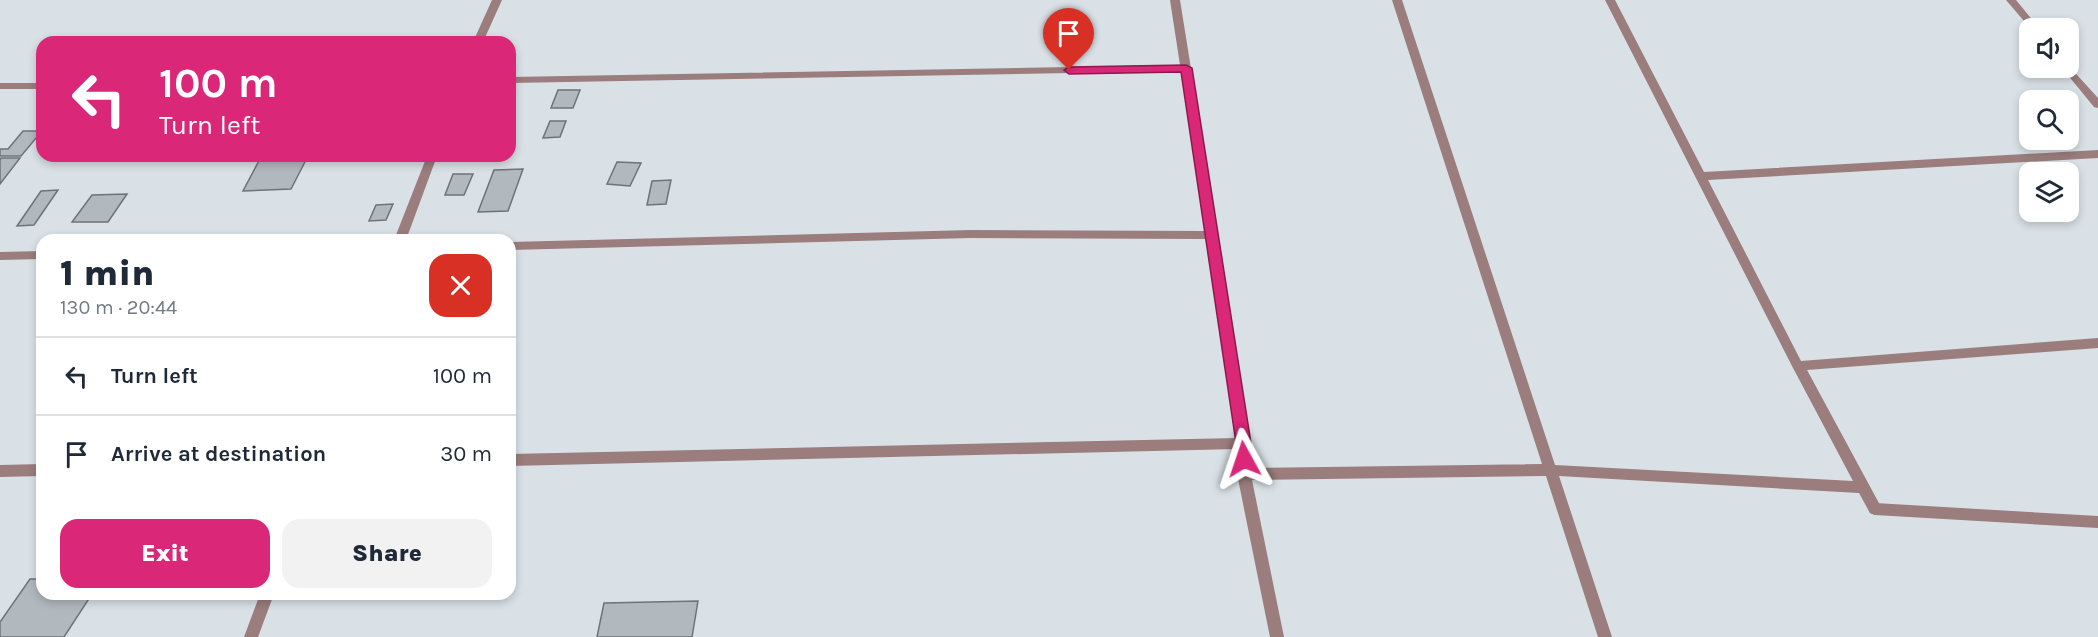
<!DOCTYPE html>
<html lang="en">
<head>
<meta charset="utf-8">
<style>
	:root { --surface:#fff; --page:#f2f2f3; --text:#1f2937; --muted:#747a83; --line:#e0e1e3; --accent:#db2777 }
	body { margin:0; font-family:Karla,sans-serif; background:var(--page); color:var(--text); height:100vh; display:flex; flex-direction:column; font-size:22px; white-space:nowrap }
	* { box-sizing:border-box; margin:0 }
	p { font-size:20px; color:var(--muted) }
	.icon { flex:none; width:33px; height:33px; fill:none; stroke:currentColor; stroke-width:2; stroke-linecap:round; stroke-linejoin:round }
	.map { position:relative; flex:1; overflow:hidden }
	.panel { position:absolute; left:36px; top:234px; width:480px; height:366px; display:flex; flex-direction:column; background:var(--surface); border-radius:18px; box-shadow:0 3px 9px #0003 }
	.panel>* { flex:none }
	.hud { position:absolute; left:36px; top:36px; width:480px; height:126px; border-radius:18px; box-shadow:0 3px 9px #0003; background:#db2777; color:#fff; overflow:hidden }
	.controls { position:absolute; left:2019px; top:18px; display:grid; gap:12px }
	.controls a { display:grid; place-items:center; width:60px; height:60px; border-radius:12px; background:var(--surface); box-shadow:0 3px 9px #0003; font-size:30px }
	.pin { position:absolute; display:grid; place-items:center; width:51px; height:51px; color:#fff; margin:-62px -26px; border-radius:50% 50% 50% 0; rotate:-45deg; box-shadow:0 0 6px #0007 }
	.pin .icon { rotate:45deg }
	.me { position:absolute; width:66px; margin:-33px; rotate:355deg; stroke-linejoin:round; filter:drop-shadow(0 0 4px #0008) }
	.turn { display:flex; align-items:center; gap:21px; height:126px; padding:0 24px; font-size:27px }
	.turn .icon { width:78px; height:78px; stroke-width:2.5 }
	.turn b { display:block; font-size:42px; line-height:51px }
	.round { display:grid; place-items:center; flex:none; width:63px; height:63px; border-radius:18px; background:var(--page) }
	.summary { display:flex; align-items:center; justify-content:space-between; height:102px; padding:0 24px }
	h1 { font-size:36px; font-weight:800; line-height:45px }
	.action { display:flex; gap:12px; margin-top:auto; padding:12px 24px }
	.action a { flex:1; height:69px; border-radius:18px; background:var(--accent); color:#fff; font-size:24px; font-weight:800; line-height:69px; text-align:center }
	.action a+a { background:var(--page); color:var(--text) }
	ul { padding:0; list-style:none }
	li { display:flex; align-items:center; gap:18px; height:78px; padding:0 24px; border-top:2px solid var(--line) }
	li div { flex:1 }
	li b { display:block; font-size:22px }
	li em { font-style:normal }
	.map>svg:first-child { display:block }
</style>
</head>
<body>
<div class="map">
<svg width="2098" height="637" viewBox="0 0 2098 637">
	<rect width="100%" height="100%" fill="#d9e1e6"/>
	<g fill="#b1b8be" stroke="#6d7479" stroke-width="1.5">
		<path d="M558,90H580L573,108H551Z"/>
		<path d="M550,121H566L560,137L543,138Z"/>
		<path d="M23,131H42L21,156H0V149H8Z"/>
		<path d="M308,156L291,189L243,191L261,157Z"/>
		<path d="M1,158H20L0,184V160Z"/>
		<path d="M617,162L641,163L630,186L607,184Z"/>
		<path d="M523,169L508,211L478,212L494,170Z"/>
		<path d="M453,174H473L464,195H445Z"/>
		<path d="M671,180L666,204L647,205L652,181Z"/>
		<path d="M58,190L34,225L17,226L41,191Z"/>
		<path d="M127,194L108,222H72L92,195Z"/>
		<path d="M393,204L386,220L369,221L376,205Z"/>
		<path d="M30,579H42V594H92L64,637H0V622Z"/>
		<path d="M698,601L692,637H597L604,603Z"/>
	</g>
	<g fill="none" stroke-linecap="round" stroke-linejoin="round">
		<path fill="#9a7d7c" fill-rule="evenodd" d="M1875,503L2098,516V528L1875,515L1870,513L1868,509L1870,505Z"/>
		<g fill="#9a7d7c" fill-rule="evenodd">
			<path d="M492,0H502L483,42H473Z"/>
			<path d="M1170,0H1180L1251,443V468L1542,464L1392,0H1402L1555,465L1853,481L1792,366L1605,0H1615L1704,172L2098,150V158L1708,180L1801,361L2098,338V348L1807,370L1880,505L1882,509L1880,513L1875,515L1870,513L1859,493L1559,476L1612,637H1598L1546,476L1252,480L1284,637H1270L1237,474V449L510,466V454L1237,438L1207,239L971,238L510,250V242L971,230L1205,231L1181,71L510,83V77L1180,65Z"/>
			<path d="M2006,0H2016L2039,28H2030Z"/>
			<path d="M2068,65L2098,98V108L2094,107L2062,68H2068Z"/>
			<rect x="0" y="83" width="42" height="6"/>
			<path d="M427,156H437L406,240H394Z"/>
			<path d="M42,251V259L0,260V252Z"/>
			<path d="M42,464V476L0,477V465Z"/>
			<path d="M260,594H274L258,637H244Z"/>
		</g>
	</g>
	<path fill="#db2777" stroke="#8e194d" stroke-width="1.5" d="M1186,65L1192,68L1251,443V459L1244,465L1236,459V443L1181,72L1069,74L1064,70L1069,67Z"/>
</svg>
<div class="controls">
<a><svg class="icon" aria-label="sound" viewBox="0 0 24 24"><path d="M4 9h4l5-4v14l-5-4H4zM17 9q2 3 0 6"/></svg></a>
<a><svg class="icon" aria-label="search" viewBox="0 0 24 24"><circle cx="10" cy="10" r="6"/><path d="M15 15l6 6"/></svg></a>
<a><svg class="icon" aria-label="layers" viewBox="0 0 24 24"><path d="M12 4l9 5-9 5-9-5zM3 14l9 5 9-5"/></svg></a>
</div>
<div class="pin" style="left:1069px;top:70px;background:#d93025"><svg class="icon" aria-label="arrive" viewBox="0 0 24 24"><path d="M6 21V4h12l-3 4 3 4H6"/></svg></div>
<svg class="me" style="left:1244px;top:459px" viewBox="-20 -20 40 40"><path d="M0-17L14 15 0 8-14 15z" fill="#db2777" stroke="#fff" stroke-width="4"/></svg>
<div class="hud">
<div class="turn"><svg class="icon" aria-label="left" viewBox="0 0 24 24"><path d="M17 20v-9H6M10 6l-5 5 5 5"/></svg><div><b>100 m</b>Turn left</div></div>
</div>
<section class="panel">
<div class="summary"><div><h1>1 min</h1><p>130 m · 20:44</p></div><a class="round" style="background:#d93025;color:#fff"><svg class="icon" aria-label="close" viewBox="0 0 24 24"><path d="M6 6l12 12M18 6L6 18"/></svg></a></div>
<ul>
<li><svg class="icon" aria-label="left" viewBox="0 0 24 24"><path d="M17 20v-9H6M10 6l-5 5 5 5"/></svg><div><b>Turn left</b></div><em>100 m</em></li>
<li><svg class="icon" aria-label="arrive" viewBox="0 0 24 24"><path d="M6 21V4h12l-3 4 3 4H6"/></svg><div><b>Arrive at destination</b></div><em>30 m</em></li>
</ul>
<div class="action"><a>Exit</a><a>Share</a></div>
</section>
</div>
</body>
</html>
